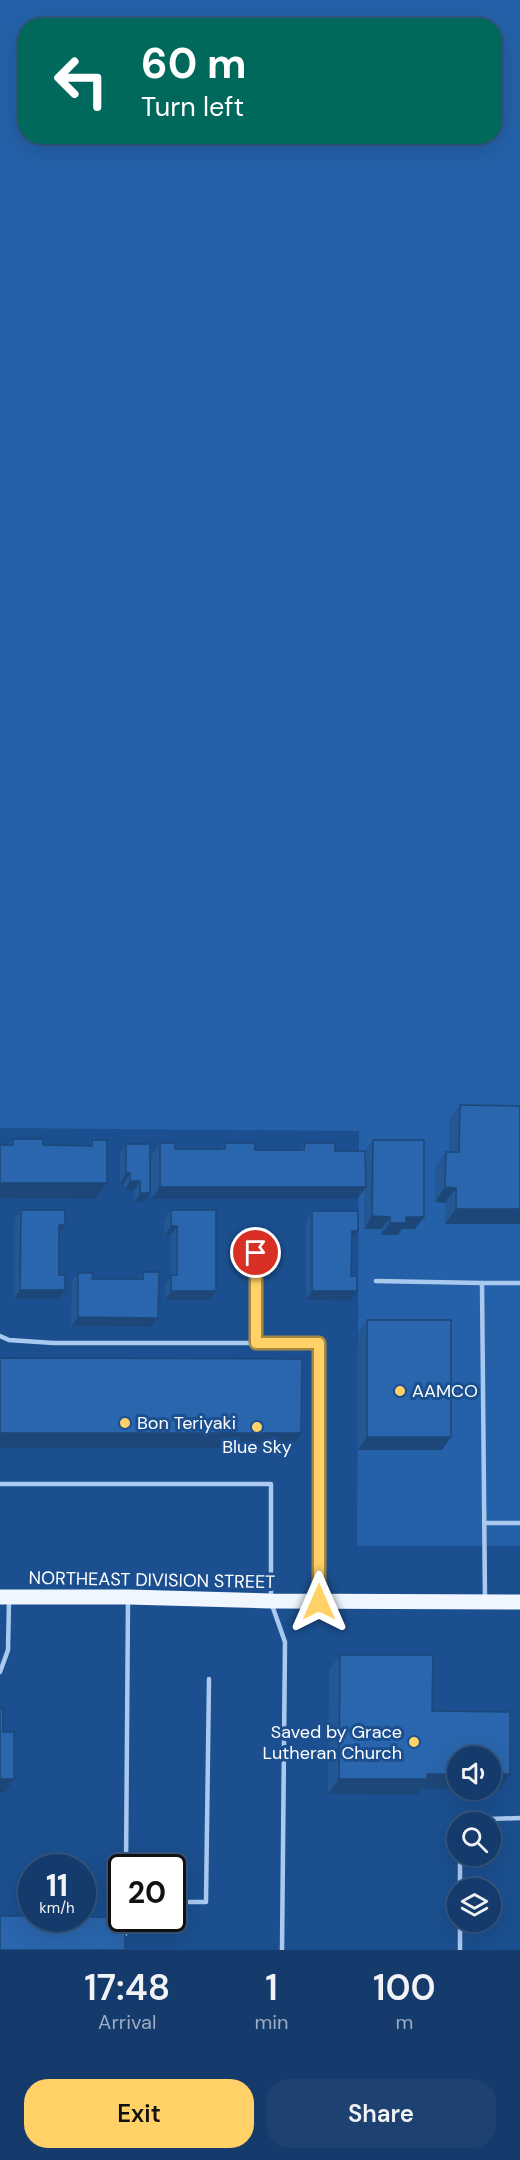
<!DOCTYPE html>
<html lang="en">
<head>
<meta charset="utf-8">
<style>
	:root { --surface:#143b6b; --page:#1d4271; --text:#f1f3f6; --muted:#9dadc1; --line:#33557e; --accent:#ffd166 }
	body { margin:0; font-family:"DM Sans",sans-serif; background:var(--page); color:var(--text); height:100vh; display:flex; flex-direction:column; font-size:22px; white-space:nowrap }
	* { box-sizing:border-box; margin:0 }
	p { font-size:20px; color:var(--muted) }
	.icon { flex:none; width:33px; height:33px; fill:none; stroke:currentColor; stroke-width:2; stroke-linecap:round; stroke-linejoin:round }
	.map { position:relative; height:1950px; overflow:hidden }
	.sheet { display:flex; flex-direction:column; background:var(--surface); flex:1 }
	.sheet>* { flex:none }
	.top-card { position:absolute; left:18px; top:18px; width:484px; height:126px; border-radius:24px; box-shadow:0 6px 24px #0002,0 0 0 2px var(--line); background:#00695c; color:#fff; overflow:hidden }
	.fabs { position:absolute; left:447px; top:1746px; display:grid; gap:12px }
	.fabs a { display:grid; place-items:center; width:54px; height:54px; border-radius:50%; background:var(--surface); box-shadow:0 6px 24px #0002,0 0 0 2px var(--line); font-size:30px }
	.speed { position:absolute; left:18px; top:1854px; display:flex; gap:12px; font-size:30px; font-weight:700; text-align:center }
	.speed>* { display:grid; place-content:center; width:78px; height:78px; border-radius:50%; background:var(--surface); box-shadow:0 6px 24px #0002,0 0 0 2px var(--line); line-height:1 }
	.speed small { font-size:15px; font-weight:400 }
	.speed .limit { border:3px solid #111; border-radius:9px; background:#fff; color:#111 }
	.pin { position:absolute; display:grid; place-items:center; width:51px; height:51px; color:#fff; margin:-26px; border:3px solid #fff; border-radius:50%; box-shadow:0 2px 6px #0007 }
	.me { position:absolute; width:66px; margin:-33px; rotate:0deg; stroke-linejoin:round; filter:drop-shadow(0 0 4px #0008) }
	.turn { display:flex; align-items:center; gap:21px; height:126px; padding:0 24px; font-size:27px }
	.turn .icon { width:78px; height:78px; stroke-width:2.5 }
	.turn b { display:block; font-size:42px; line-height:51px }
	.eta { display:flex; justify-content:space-evenly; align-items:center; height:102px; text-align:center }
	.eta b { font-size:36px; font-weight:600; line-height:42px }
	.button { display:flex; gap:12px; margin-top:auto; padding:12px 24px }
	.button a { flex:1; height:69px; border-radius:24px; background:var(--accent); color:#111; font-size:24px; font-weight:600; line-height:69px; text-align:center }
	.button a+a { background:var(--page); color:var(--text) }
	.map>svg:first-child { display:block }
</style>
</head>
<body>
<div class="map">
<svg width="520" height="1950" viewBox="0 0 520 1950">
	<rect width="100%" height="100%" fill="#1b4f8f"/>
	<path fill="#2461a8" fill-rule="evenodd" d="M0,0H520V1546H357L359,1131L0,1128ZM26,26H495V136H26Z"/>
	<g fill="none" stroke-linecap="round" stroke-linejoin="round">
		<g stroke="#a9c9ee" stroke-width="4.5">
			<path d="M256,1230V1343"/>
			<path d="M376,1281L482,1283"/>
			<path d="M0,1336L9,1340L53,1343H319V1599"/>
			<path d="M0,1484H271V1597"/>
			<path d="M485,1523H520"/>
			<path d="M485,1599L482,1283H520"/>
			<path d="M272,1605L285,1642L282,1950"/>
			<path d="M0,1672L8,1650L9,1601"/>
			<path d="M460,1822V1820L520,1818"/>
			<path d="M126,1868L128,1600"/>
			<path d="M460,1888V1856"/>
			<path d="M172,1902H206L209,1679"/>
			<path d="M125,1934V1918"/>
			<path d="M460,1950V1922"/>
		</g>
		<path stroke="#f0f6ff" stroke-width="15" d="M0,1597H128L270,1601L520,1602"/>
	</g>
	<g fill="#245895">
		<path d="M460,1105L520,1106V1224H445V1203L435,1202V1167L446,1152H449V1120Z"/>
		<path d="M13,1139L43,1145L89,1146L92,1140L107,1183L96,1199L8,1145Z"/>
		<path d="M373,1140L415,1229H402L398,1235H381V1229H364V1190L357,1199H151V1156L160,1143L175,1149H221L225,1143L255,1150H300L305,1143L335,1151H365Z"/>
		<path d="M126,1144H150L144,1202H134V1190H124V1183H120V1154Z"/>
		<path d="M21,1210L59,1234V1275L65,1290L59,1299H14V1219Z"/>
		<path d="M171,1210L216,1291L210,1300H165V1285L171,1276V1235H165L164,1220Z"/>
		<path d="M312,1211L358,1231L352,1240L350,1301L306,1300V1220Z"/>
		<path d="M143,1272L152,1327L71,1326L72,1282L78,1273L92,1279H138Z"/>
		<path d="M367,1320L442,1450H358V1332Z"/>
		<path d="M340,1655H433L432,1711L510,1712V1774L499,1789H490V1756H458V1789H421L417,1795L328,1794L329,1670Z"/>
	</g>
	<g fill="#1d4779">
		<path d="M126,1173H130L124,1183H120Z"/>
		<path d="M130,1181H140L134,1190H124Z"/>
		<path d="M0,1183H107L96,1199L0,1198Z"/>
		<path d="M160,1187H366L357,1199H151Z"/>
		<path d="M445,1187L456,1188L445,1203L435,1202Z"/>
		<path d="M140,1193H150L144,1202H134Z"/>
		<path d="M456,1209H520V1224H445Z"/>
		<path d="M372,1216L390,1217L381,1229H364Z"/>
		<path d="M406,1217H424L415,1229H402L398,1235H381L390,1223Z"/>
		<path d="M59,1225H65L59,1234Z"/>
		<path d="M171,1226H177L171,1235H165Z"/>
		<path d="M352,1231H358L351,1240Z"/>
		<path d="M20,1290H65L59,1299H14Z"/>
		<path d="M171,1291H216L210,1300H165Z"/>
		<path d="M312,1291H357L350,1301L306,1300Z"/>
		<path d="M78,1317L158,1318L152,1327L71,1326Z"/>
		<path d="M0,1433H301L291,1448H0Z"/>
		<path d="M367,1437H451L442,1450H358Z"/>
		<path d="M427,1774H458V1789H421L417,1795L328,1794L339,1779Z"/>
		<path d="M490,1774H510L499,1789H490Z"/>
		<path d="M0,1779H14L5,1792H0Z"/>
	</g>
	<g fill="#2a66ad" stroke="#1d4779" stroke-width="1.5">
		<path d="M460,1105L520,1106V1209H456V1188L445,1187L446,1152H459Z"/>
		<path d="M13,1139H43V1145L92,1146V1140H107V1183H0V1145H13Z"/>
		<path d="M373,1140H424V1217H406V1223H390V1217L372,1216Z"/>
		<path d="M160,1143H175V1149H225V1143H255V1150H304L305,1143H335V1151H365L366,1187H160Z"/>
		<path d="M126,1144H150V1193H140V1181H130V1173H126Z"/>
		<path d="M21,1210H65V1225H59V1275H65V1290H20Z"/>
		<path d="M171,1210H216V1291H171V1275H177V1226H171Z"/>
		<path d="M312,1211H358V1231H352L351,1276H357V1291H312Z"/>
		<path d="M143,1272H159L158,1318L78,1317V1273H93L92,1279H143Z"/>
		<rect x="367" y="1320" width="84" height="117"/>
		<path d="M0,1358L302,1359L301,1433H0Z"/>
		<path d="M340,1655H433L432,1711L510,1712V1774H490V1756H458V1774H427V1779H339Z"/>
		<path d="M0,1708H3V1732H14V1779H0Z"/>
		<path d="M0,1916H32V1918H82V1917H122V1918H125V1950H0Z"/>
	</g>
	<g fill="none" stroke-linecap="round" stroke-linejoin="round">
		<defs>
			<path id="route" d="M256,1253V1343H319V1602"/>
		</defs>
		<use href="#route" stroke="#a68842" stroke-width="15"/>
		<use href="#route" stroke="#ffd166" stroke-width="10"/>
	</g>
	<g fill="#ffd166" stroke="#1b4f8f" stroke-width="2">
		<circle cx="400" cy="1391" r="6"/>
		<circle cx="125" cy="1423" r="6"/>
		<circle cx="257" cy="1427" r="6"/>
		<circle cx="414" cy="1742" r="6"/>
	</g>
	<g text-anchor="middle" dominant-baseline="central" stroke-width="6" stroke-linejoin="round" paint-order="stroke">
		<g font-size="18" fill="#fff" stroke="#1b4f8f" text-anchor="start">
			<text x="412" y="1391">AAMCO</text>
			<text x="137" y="1423">Bon Teriyaki</text>
			<text x="257" y="1447" text-anchor="middle">Blue Sky</text>
			<text x="402" y="1732" text-anchor="end">Saved by Grace<tspan x="402" dy="21">Lutheran Church</tspan></text>
		</g>
		<g font-size="18" fill="#fff" stroke="#1b4f8f">
			<text transform="translate(152 1580) rotate(1)">NORTHEAST DIVISION STREET</text>
		</g>
	</g>
</svg>
<div class="fabs">
<a><svg class="icon" aria-label="sound" viewBox="0 0 24 24"><path d="M4 9h4l5-4v14l-5-4H4zM17 9q2 3 0 6"/></svg></a>
<a><svg class="icon" aria-label="search" viewBox="0 0 24 24"><circle cx="10" cy="10" r="6"/><path d="M15 15l6 6"/></svg></a>
<a><svg class="icon" aria-label="layers" viewBox="0 0 24 24"><path d="M12 4l9 5-9 5-9-5zM3 14l9 5 9-5"/></svg></a>
</div>
<div class="speed"><div>11<small>km/h</small></div><div class="limit">20</div></div>
<div class="pin" style="left:256px;top:1253px;background:#d93025"><svg class="icon" aria-label="arrive" viewBox="0 0 24 24"><path d="M6 21V4h12l-3 4 3 4H6"/></svg></div>
<svg class="me" style="left:319px;top:1602px" viewBox="-20 -20 40 40"><path d="M0-17L14 15 0 8-14 15z" fill="#ffd166" stroke="#fff" stroke-width="4"/></svg>
<div class="top-card">
<div class="turn"><svg class="icon" aria-label="left" viewBox="0 0 24 24"><path d="M17 20v-9H6M10 6l-5 5 5 5"/></svg><div><b>60 m</b>Turn left</div></div>
</div>
</div>
<section class="sheet">
<div class="eta">
<div><b>17:48</b><p>Arrival</p></div>
<div><b>1</b><p>min</p></div>
<div><b>100</b><p>m</p></div>
</div>
<div class="button"><a>Exit</a><a>Share</a></div>
</section>
</body>
</html>
